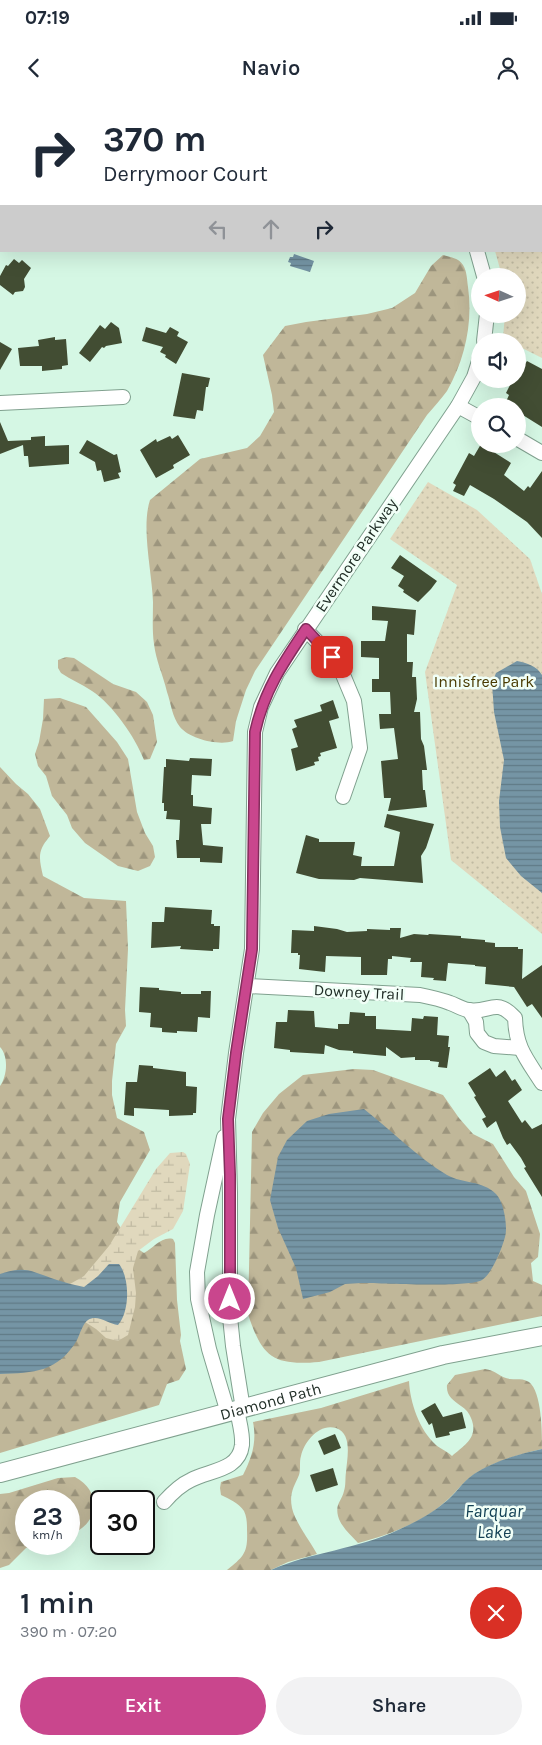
<!DOCTYPE html>
<html lang="en">
<head>
<meta charset="utf-8">
<style>
	:root { --surface:#fff; --page:#f2f2f3; --text:#1f2937; --muted:#747a83; --accent:#c9468d }
	body { margin:0; font-family:Karla,sans-serif; background:var(--page); color:var(--text); height:100vh; display:flex; flex-direction:column; font-size:19px; white-space:nowrap }
	* { box-sizing:border-box; margin:0 }
	p { font-size:16px; color:var(--muted) }
	.icon { flex:none; width:28px; height:28px; fill:none; stroke:currentColor; stroke-width:2; stroke-linecap:round; stroke-linejoin:round }
	.map { position:relative; height:1470px; overflow:hidden }
	.details { display:flex; flex-direction:column; background:var(--surface); flex:1 }
	.details>* { flex:none }
	.banner { position:absolute; left:0px; top:0px; width:542px; height:152px; box-shadow:0 5px 20px #0002; background:#fff; color:var(--text); overflow:hidden }
	.needle { width:32px; rotate:273deg }
	.controls { position:absolute; left:471px; top:168px; display:grid; gap:10px }
	.controls a { display:grid; place-items:center; width:55px; height:55px; border-radius:50%; background:var(--surface); box-shadow:0 5px 20px #0002; font-size:25px }
	.speed { position:absolute; left:15px; top:1390px; display:flex; gap:10px; font-size:25px; font-weight:700; text-align:center }
	.speed>* { display:grid; place-content:center; width:65px; height:65px; border-radius:50%; background:var(--surface); box-shadow:0 5px 20px #0002; line-height:1 }
	.speed small { font-size:12px; font-weight:400 }
	.speed .limit { border:2px solid #111; border-radius:8px; background:#fff; color:#111 }
	.pin { position:absolute; display:grid; place-items:center; width:42px; height:42px; color:#fff; margin:-21px; border-radius:10px; box-shadow:0 2px 8px #0006 }
	.me { position:absolute; width:55px; margin:-28px; rotate:0deg; stroke-linejoin:round; filter:drop-shadow(0 0 4px #0008) }
	.turn { display:flex; align-items:center; gap:18px; height:105px; padding:0 20px; font-size:22px }
	.turn .icon { width:65px; height:65px; stroke-width:2.5 }
	.turn b { display:block; font-size:35px; line-height:42px }
	.lanes { display:flex; align-items:center; height:48px; padding:0 20px; background:#0003; justify-content:center; gap:25px; direction:ltr }
	.lanes .off { opacity:.35 }
	.round { display:grid; place-items:center; flex:none; width:52px; height:52px; border-radius:26px; background:var(--page) }
	.headline { display:flex; align-items:center; justify-content:space-between; height:85px; padding:0 20px }
	h1 { font-size:30px; font-weight:600; line-height:38px }
	.button { display:flex; gap:10px; margin-top:auto; padding:10px 20px }
	.button a { flex:1; height:58px; border-radius:30px; background:var(--accent); color:#fff; font-size:20px; font-weight:600; line-height:58px; text-align:center }
	.button a+a { background:var(--page); color:var(--text) }
	.status { display:flex; justify-content:space-between; align-items:center; height:35px; padding:0 25px; background:var(--surface); direction:ltr }
	.status svg { height:14px; fill:currentColor }
	header { display:flex; justify-content:space-between; align-items:center; height:65px; padding:0 20px; background:var(--surface); font-size:22px; font-weight:600 }
	.map>svg:first-child { display:block }
</style>
</head>
<body>
<div class="status"><b>07:19</b><svg viewBox="0 0 49 12"><path d="M0 12V9h3v3zM5 12V6h3v6zM10 12V3h3v9zM15 12V0h3v12zM26 1h20v11H26zM47 4h2v5h-2z"/></svg></div>
<header><svg class="icon" aria-label="back" viewBox="0 0 24 24"><path d="M15 5l-7 7 7 7"/></svg>Navio<svg class="icon" aria-label="person" viewBox="0 0 24 24"><circle cx="12" cy="8" r="4"/><path d="M4 21q1-7 8-7t8 7"/></svg></header>
<div class="map">
<svg width="542" height="1470" viewBox="0 0 542 1470">
	<defs>
		<pattern id="forest-firs" width="22" height="20" patternUnits="userSpaceOnUse" patternTransform="scale(1.25)"><rect width="22" height="20" fill="#c0b799"/><path d="M5 1l3.5 6h-7zM16 11l3.5 6h-7z" fill="#9c957d"/></pattern>
		<pattern id="wetland-marsh" width="20" height="14" patternUnits="userSpaceOnUse" patternTransform="scale(1.25)"><rect width="20" height="14" fill="#e0d8bd"/><path d="M1 5h8M5 5V1M11 12h8M15 12V8" fill="none" stroke="#c0baa2"/></pattern>
		<pattern id="park-dots" width="8" height="8" patternUnits="userSpaceOnUse" patternTransform="scale(1.25)"><rect width="8" height="8" fill="#e0d8bd"/><path d="M2 2h.1M6 6h.1" fill="none" stroke="#c0baa2" stroke-width="1.8" stroke-linecap="round"/></pattern>
		<pattern id="water-rules" width="6" height="5" patternUnits="userSpaceOnUse" patternTransform="scale(1.25)"><rect width="6" height="5" fill="#7595a5"/><path d="M0 2.5h6" fill="none" stroke="#607a86"/></pattern>
	</defs>
	<rect width="100%" height="100%" fill="#d5f7e4"/>
	<g fill="url(#forest-firs)">
		<path d="M443,155C450,157 459,158 463,165C467,171 467,180 468,187C473,223 465,259 447,291C441,299 434,307 427,315L255,571L246,590L236,621L233,641C219,646 190,639 180,627C172,617 171,603 167,592C163,575 156,561 154,544C152,530 153,516 153,502C152,472 141,428 150,400L200,359L247,348L260,336L274,312L272,295L263,255L285,226L306,222L367,214L392,208L415,193L431,166Z"/>
		<path d="M66,557L74,558L113,584L136,592L147,602L153,615L157,642L150,659L144,660C135,637 113,605 92,591C82,584 71,580 61,573L58,568V560Z"/>
		<path d="M60,598L86,607L117,642L128,659L137,712L145,733L153,746L155,757L150,766L138,771L118,766L85,743L72,728L67,715L52,696L46,676L38,666L35,654L39,642L43,619L44,599Z"/>
		<path d="M0,667L16,684L28,694L40,709L50,736C37,751 39,758 43,776L84,798L126,801L128,849L125,910L126,926L116,944L112,981V995L117,1018L144,1032L150,1050L120,1102L117,1122L132,1145L144,1153C154,1148 161,1136 173,1139L175,1143L177,1200L181,1235L180,1241L186,1269L179,1280L167,1284L159,1305L0,1353V986C7,976 9,957 0,947Z"/>
		<path d="M354,969L373,970L443,995L459,1018L473,1034L493,1044L514,1077L526,1091L540,1134L538,1157L531,1163L533,1181L542,1185V1216L319,1262C273,1266 262,1257 248,1214L252,1032L263,1013L279,994L303,975Z"/>
		<path d="M485,1269C495,1270 501,1278 510,1279C517,1280 522,1278 529,1282C542,1292 542,1333 542,1349C520,1354 496,1361 476,1373C464,1380 456,1393 445,1402C422,1423 388,1435 358,1443C351,1435 341,1427 338,1416C335,1403 342,1401 344,1391C346,1385 345,1379 346,1372C347,1359 353,1334 336,1328C319,1323 304,1342 301,1356C299,1362 301,1369 299,1375C294,1387 289,1393 292,1408C295,1422 310,1441 317,1454L288,1462L271,1470H227C244,1456 248,1453 247,1430C247,1424 247,1417 244,1411C239,1403 229,1399 221,1395L220,1388L221,1382L243,1375C252,1357 257,1342 253,1322L321,1308L409,1281C410,1302 419,1330 436,1345C441,1349 447,1351 452,1356C465,1345 479,1337 471,1318C469,1313 466,1309 461,1306C453,1300 446,1296 447,1285L455,1275Z"/>
		<path d="M75,1377C103,1392 99,1425 69,1435V1401H26V1444H40L26,1448L9,1465L0,1468V1394L9,1393L58,1378Z"/>
	</g>
	<path fill="url(#wetland-marsh)" d="M183,1052L186,1054L190,1064L183,1111L173,1129L154,1139L138,1151L133,1168L136,1193L135,1207L128,1235L118,1241L106,1238L96,1229L85,1222L70,1184L84,1176L109,1146L156,1069L170,1053Z"/>
	<g fill="url(#park-dots)">
		<path d="M541,132H542V258L518,246V241H509L503,238L505,214H518V176H502L495,151H541Z"/>
		<path d="M428,382L477,410L530,459L542,494V834L451,760L425,572L457,485L390,439Z"/>
	</g>
	<g fill="url(#water-rules)">
		<path d="M294,154L314,161L310,172L290,166L291,163L288,162L290,157H293Z"/>
		<path d="M517,561C527,563 537,566 542,575V793L521,776L506,758L500,727L499,701L504,660L494,612L492,583L496,573Z"/>
		<path d="M364,1009C392,1031 417,1057 447,1075C463,1084 482,1080 496,1094C504,1102 508,1127 505,1137C502,1148 492,1174 482,1180C468,1188 382,1183 361,1183L345,1184L330,1192L303,1199L296,1168L278,1128L270,1100L278,1057L287,1040L307,1021L329,1014Z"/>
		<path d="M109,1164H119C130,1178 130,1212 118,1225C108,1224 98,1214 88,1220C83,1223 80,1234 77,1240C58,1272 34,1273 0,1274V1174C27,1165 32,1172 57,1180C66,1183 75,1185 84,1187L98,1176Z"/>
		<path d="M542,1349V1470H271C311,1452 358,1449 398,1430C414,1423 431,1414 444,1403C455,1395 462,1382 474,1374C494,1361 519,1354 542,1349Z"/>
	</g>
	<g fill="#424d33">
		<path d="M14,159L19,163L22,160L31,168L24,179L25,187L23,191L15,192L13,195L0,185V176L6,165L8,166Z"/>
		<path d="M111,222L119,228L122,243L106,246L104,248L102,247L90,262L79,253L100,225L105,229Z"/>
		<path d="M146,227L166,233L170,227L179,232L177,236L188,242L176,264L165,257L166,255L160,252L163,247L142,241Z"/>
		<path d="M55,237V240L66,239L68,265L62,266V269L42,271V266H20L18,248L39,246L38,240Z"/>
		<path d="M0,242L12,249L0,270Z"/>
		<path d="M527,261L542,269V327L518,312V306H504L509,295L506,293L513,279H518V265L523,267Z"/>
		<path d="M182,273L210,278L208,287H206L203,311L197,310L195,319L173,316Z"/>
		<path d="M0,322L8,341L31,340V337L45,336V346L69,345V364L29,367L28,356H24L23,345L0,354Z"/>
		<path d="M178,335L190,355L173,365L174,368L156,378L140,350L156,339L157,342L170,336L172,339Z"/>
		<path d="M87,340L114,355L117,354L121,372L118,373L120,378L104,382L101,370L97,371L95,362L79,353Z"/>
		<path d="M481,344L511,363L504,375L524,391L528,386L530,388L542,371V438L527,422L494,399L470,385L464,396L453,391L456,385L453,383L469,353L474,356Z"/>
		<path d="M400,455L437,481L431,489L418,502L403,492L404,490L398,486L404,476L391,468Z"/>
		<path d="M372,506L416,510L414,535L407,534V562H413L412,577H416L417,599L414,612H420L421,639L424,646L427,670H422L423,690H425L427,707L388,711L391,698H384L381,661L398,659L394,628L380,629L379,614H391L390,592H372V579H379V558L361,557V541H385L388,521L372,520Z"/>
		<path d="M333,600L339,618L329,621L337,648L320,653L321,656L318,657L319,661L314,662L315,665L296,671L291,649L298,647L292,629L297,627L294,620L322,611L320,605Z"/>
		<path d="M190,658L212,659L211,676L192,675L191,695H193V706L212,708L211,724H201L203,745L223,747L222,763L200,762V758H177L176,740H179L180,720L166,719L167,711H164V703H162L164,667H166V659L189,661Z"/>
		<path d="M387,714L434,724L426,748L421,756L423,783L360,778L354,780L319,779L296,773L306,735L319,739V742H355L353,755L362,757L361,766H394L400,732L384,727Z"/>
		<path d="M165,807L212,810L211,824H214V826H220L219,849H213V851L180,849L181,846L151,848L152,822H164Z"/>
		<path d="M314,826L337,829L347,832L367,831V829L390,830V828H401L400,838L414,834L428,835L429,834L461,836V838L485,840V842L495,843V847H518V849H523L522,879L542,865V918L532,904L527,907L514,887L485,884L486,867L475,866V865L448,863L446,881L433,880L434,878L421,877L422,862H410L411,858L392,856V859H388L387,875H361V857L326,856L325,872L299,869L300,855H298V853H291L292,830L314,831Z"/>
		<path d="M140,887L159,888V890L181,892V894H201V891H211L210,918L198,917L197,932L177,931V933L162,932V928L150,927L151,913L139,912Z"/>
		<path d="M288,910L314,911L315,927L338,929V924H349L350,912L365,913V916H376V929L411,931L412,918L423,919L424,916L438,917L437,935L449,936L448,947H450L447,968L438,967L439,962L430,961V960H415V957L401,958L386,947V956L353,953V951L339,950L325,945L324,954L290,952V950L274,948L276,922H287Z"/>
		<path d="M139,965L153,966V968L186,972V986L197,987L196,1013H193V1015L169,1016V1010L134,1008V1016L124,1015L126,982H137Z"/>
		<path d="M490,968L496,977L505,970L512,981L515,979L522,990L508,1001L522,1023L525,1020L532,1029L542,1024V1097L524,1068L526,1067L521,1058L510,1043L507,1045L503,1038L496,1021L487,1028L482,1019L486,1017L474,997L476,996L468,983Z"/>
		<path d="M435,1303L443,1317L462,1312L466,1328L449,1332L450,1335L436,1338L432,1323L429,1325L421,1311Z"/>
		<path d="M335,1334L341,1348L324,1355L318,1341Z"/>
		<path d="M333,1368L338,1385L316,1392L310,1375Z"/>
	</g>
	<g fill="none" stroke-linecap="round" stroke-linejoin="round">
		<defs>
			<g id="minor">
				<path d="M415,0V1"/>
				<path d="M541,29H542"/>
				<path d="M0,114L1,113"/>
				<path d="M477,151L484,176"/>
				<path d="M484,241L487,214"/>
				<path d="M0,303L123,297"/>
				<path d="M458,306L480,318"/>
				<path d="M518,339L542,353"/>
				<path d="M305,529L332,557L341,570L354,601L360,648L343,697"/>
				<path d="M247,886L420,895C430,897 440,899 450,903C456,905 462,909 468,910C490,914 495,896 515,918C516,948 526,958 542,983"/>
				<path d="M469,910L476,922L477,933L484,942L494,946L520,948"/>
				<path d="M224,1037L207,1115L197,1172L198,1199L209,1249L228,1313"/>
				<path d="M243,1309L233,1246L230,1217V1093L228,1019L236,953L252,849L255,632L261,607L277,573L458,306L474,277L480,258"/>
				<path d="M164,1402C172,1393 180,1385 191,1380C209,1370 239,1371 242,1345C243,1334 239,1321 237,1310"/>
			</g>
			<g id="tertiary">
				<path id="s1" d="M0,1373L443,1255L542,1236"/>
			</g>
		</defs>
		<use href="#minor" stroke="#80a18f" stroke-width="16"/>
		<use href="#tertiary" stroke="#80a18f" stroke-width="20"/>
		<use href="#minor" stroke="#fff" stroke-width="14"/>
		<use href="#tertiary" stroke="#fff" stroke-width="18"/>
	</g>
	<g fill="none" stroke-linecap="round" stroke-linejoin="round">
		<defs>
			<path id="route" d="M230,1199V1075L228,1019L236,953L252,849L255,632C264,591 283,563 306,529L332,557"/>
		</defs>
		<use href="#route" stroke="#832e5c" stroke-width="12"/>
		<use href="#route" stroke="#c9468d" stroke-width="9"/>
	</g>
	<g text-anchor="middle" dominant-baseline="central" stroke-width="5" stroke-linejoin="round" paint-order="stroke">
		<g font-size="16" fill="#212e27" stroke="#f1fff7">
			<text transform="translate(356 455) rotate(-56)">Evermore Parkway</text>
			<text transform="translate(359 892) rotate(3)">Downey Trail</text>
			<text stroke="none"><textPath href="#s1" startOffset="280">Diamond Path</textPath></text>
		</g>
		<g font-size="16" fill="#493a00" stroke="#f1fff7">
			<text x="484" y="581">Innisfree Park</text>
		</g>
		<g font-size="18" font-style="italic" fill="#144255" stroke="#f1fff7">
			<text x="494" y="1411">Farquar<tspan x="494" dy="21">Lake</tspan></text>
		</g>
	</g>
</svg>
<div class="controls">
<a><svg class="needle" viewBox="-14 -14 28 28"><path d="M0-13l5 13h-10z" fill="#e53935"/><path d="M0 13l5-13h-10z" fill="#747a83"/></svg></a>
<a><svg class="icon" aria-label="sound" viewBox="0 0 24 24"><path d="M4 9h4l5-4v14l-5-4H4zM17 9q2 3 0 6"/></svg></a>
<a><svg class="icon" aria-label="search" viewBox="0 0 24 24"><circle cx="10" cy="10" r="6"/><path d="M15 15l6 6"/></svg></a>
</div>
<div class="speed"><div>23<small>km/h</small></div><div class="limit">30</div></div>
<div class="pin" style="left:332px;top:557px;background:#d93025"><svg class="icon" aria-label="arrive" viewBox="0 0 24 24"><path d="M6 21V4h12l-3 4 3 4H6"/></svg></div>
<svg class="me" style="left:230px;top:1199px" viewBox="-20 -20 40 40"><circle r="17" fill="#c9468d" stroke="#fff" stroke-width="3"/><path d="M0-11L8 9 0 5-8 9z" fill="#fff"/></svg>
<div class="banner">
<div class="turn"><svg class="icon" aria-label="right" viewBox="0 0 24 24"><path d="M7 20v-9h11M14 6l5 5-5 5"/></svg><div><b>370 m</b>Derrymoor Court</div></div>
<div class="lanes"><svg class="icon off" aria-label="left" viewBox="0 0 24 24"><path d="M17 20v-9H6M10 6l-5 5 5 5"/></svg><svg class="icon off" aria-label="ahead" viewBox="0 0 24 24"><path d="M12 20V5M6 11l6-6 6 6"/></svg><svg class="icon" aria-label="right" viewBox="0 0 24 24"><path d="M7 20v-9h11M14 6l5 5-5 5"/></svg></div>
</div>
</div>
<section class="details">
<div class="headline"><div><h1>1 min</h1><p>390 m · 07:20</p></div><a class="round" style="background:#d93025;color:#fff"><svg class="icon" aria-label="close" viewBox="0 0 24 24"><path d="M6 6l12 12M18 6L6 18"/></svg></a></div>
<div class="button"><a>Exit</a><a>Share</a></div>
</section>
</body>
</html>
